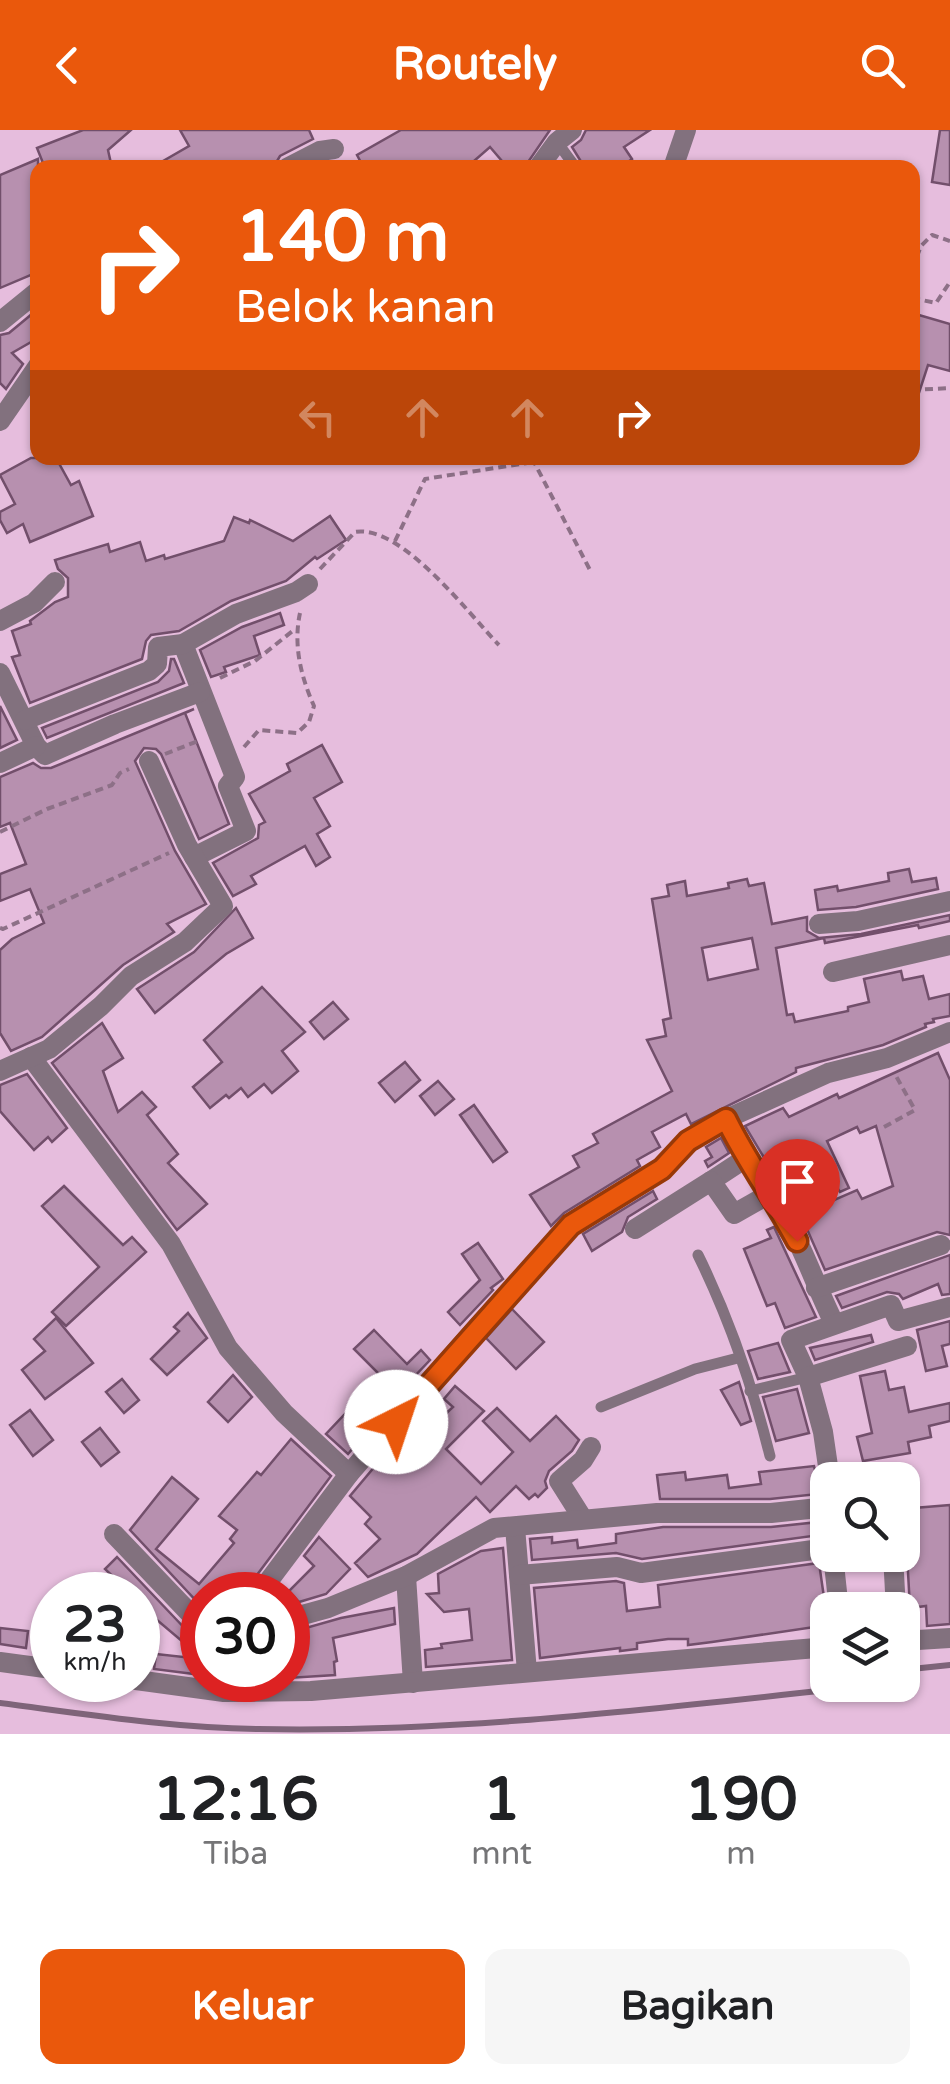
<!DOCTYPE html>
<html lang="id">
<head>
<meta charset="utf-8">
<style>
	:root { --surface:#fff; --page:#f6f6f6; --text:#202124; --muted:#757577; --accent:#ea580c }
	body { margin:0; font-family:"Varela Round",sans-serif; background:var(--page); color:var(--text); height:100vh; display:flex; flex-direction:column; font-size:38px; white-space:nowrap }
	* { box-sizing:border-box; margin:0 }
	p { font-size:32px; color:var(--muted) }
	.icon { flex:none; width:55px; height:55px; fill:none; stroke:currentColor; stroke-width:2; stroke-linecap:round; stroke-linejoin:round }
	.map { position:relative; height:1604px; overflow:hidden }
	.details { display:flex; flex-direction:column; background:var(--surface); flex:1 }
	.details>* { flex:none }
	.hud { position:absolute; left:30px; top:30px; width:890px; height:305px; border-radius:20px; box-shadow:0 2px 8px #0004; background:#ea580c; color:#fff; overflow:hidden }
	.fabs { position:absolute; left:810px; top:1332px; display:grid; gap:20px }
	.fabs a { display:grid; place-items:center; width:110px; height:110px; border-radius:20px; background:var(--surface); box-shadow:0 2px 8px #0004; font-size:50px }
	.speed { position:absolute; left:30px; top:1442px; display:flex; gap:20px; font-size:50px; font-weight:700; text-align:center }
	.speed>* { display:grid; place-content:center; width:130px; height:130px; border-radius:50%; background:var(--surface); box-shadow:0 2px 8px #0004; line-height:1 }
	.speed small { font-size:25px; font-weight:400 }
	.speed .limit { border:15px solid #d22; background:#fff; color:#111 }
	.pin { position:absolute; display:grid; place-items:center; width:85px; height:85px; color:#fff; margin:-102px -42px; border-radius:50% 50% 50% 0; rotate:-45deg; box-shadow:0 0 10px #0007 }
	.pin .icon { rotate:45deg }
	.me { position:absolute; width:110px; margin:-55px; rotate:41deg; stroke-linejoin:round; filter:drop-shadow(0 0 8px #0008) }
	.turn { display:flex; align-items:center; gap:35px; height:210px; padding:0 40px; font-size:45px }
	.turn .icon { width:130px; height:130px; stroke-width:2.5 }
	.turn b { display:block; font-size:70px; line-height:85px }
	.lanes { display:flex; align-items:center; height:95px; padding:0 40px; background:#0003; justify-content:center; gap:50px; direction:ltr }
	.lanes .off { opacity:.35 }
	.eta { display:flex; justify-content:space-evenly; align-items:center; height:170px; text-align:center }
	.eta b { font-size:60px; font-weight:700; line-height:70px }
	.button { display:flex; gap:20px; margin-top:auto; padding:20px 40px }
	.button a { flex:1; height:115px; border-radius:20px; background:var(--accent); color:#fff; font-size:40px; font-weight:700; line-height:115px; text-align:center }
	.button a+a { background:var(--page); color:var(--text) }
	header { display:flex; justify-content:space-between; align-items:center; height:130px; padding:0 40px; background:var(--accent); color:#fff; font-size:45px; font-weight:700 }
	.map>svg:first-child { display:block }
</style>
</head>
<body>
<header><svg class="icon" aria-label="back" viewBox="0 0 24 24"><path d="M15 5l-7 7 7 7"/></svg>Routely<svg class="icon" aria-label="search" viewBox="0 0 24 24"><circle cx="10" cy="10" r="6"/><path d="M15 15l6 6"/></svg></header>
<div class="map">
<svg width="950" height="1604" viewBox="0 0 950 1604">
	<rect width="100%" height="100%" fill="#e6bddd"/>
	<g fill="#b790af" stroke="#724f6b" stroke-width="2.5" fill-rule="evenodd">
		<path d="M83,0H131L108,20L112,38H45L37,18Z"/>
		<path d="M180,0H309L313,9L280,26L273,38H151L189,16Z"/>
		<path d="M401,0H550L524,38H508L490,17L466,38H364L357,25Z"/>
		<path d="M586,0H650L624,17L632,29L620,38H585L572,17L581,10Z"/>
		<path d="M940,0H950V55L932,52Z"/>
		<path d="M38,29V142L0,158V45Z"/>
		<path d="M38,179V208L12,223L23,234L6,259L0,253V205L9,203Z"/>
		<path d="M912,183L950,194V241L928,235L916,272L912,271Z"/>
		<path d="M31,328H56L71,355L79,351L93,386L30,412L23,394L7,403L0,390V382L15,374L0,345Z"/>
		<path d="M330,386L346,410L317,429L315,427L286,451L231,471L179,501L151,505L146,511L142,529L30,573L12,527L20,525L12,501L31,494L30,491L55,472L68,467V448L58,439L55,430L108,414L110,422L140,412L146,431L164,425L165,429L224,411L234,387L249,393L250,390L293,411Z"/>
		<path d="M280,483L284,495L254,506L260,525L224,537L226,542L211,547L200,520L242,497Z"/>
		<path d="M171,529H174L184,553L47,608L42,598L158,552L169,541Z"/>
		<path d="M0,576L17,610L0,618Z"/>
		<path d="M194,579L185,583L229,694L199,709L161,624L156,619L144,618L135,631L175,721L206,774L167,794L174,802L123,835L42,907L11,921L0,903V820L12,809L44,793L30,759L0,771V744L26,734L10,693L0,697V647L33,633L41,638H51Z"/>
		<path d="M322,615L342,652L314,668L330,696L317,704L330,727L316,736L305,716L251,746L256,754L233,766L213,733L258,708L259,695L265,692L249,664L290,641L287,634Z"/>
		<path d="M909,739L912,752L936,748L938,759L856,777L818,780L815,760L837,756L838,761L889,751L888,743Z"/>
		<path d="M747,749L749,756L764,753L772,794L807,787V801L819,808L861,804L950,785V791L919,798L918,795L825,813L824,808L776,818L787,885L793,884L795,892L848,881V877L869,872L864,849L901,841L903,850L923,846L929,869L950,864V886L933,889L934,892L925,894L926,897L883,915L796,938V942L691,994L686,984L652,1002L660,1017L637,1030L640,1036L564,1083L551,1096L530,1065L579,1037L573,1026L598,1013L593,1004L672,961L647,910L666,906L663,890L671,888L652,769L669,766L667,755L685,751L687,766L729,758L728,753ZM752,808L758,839L708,850L702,818Z"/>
		<path d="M236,778L253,808L226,824L155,883L137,859L194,822Z"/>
		<path d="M262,857L305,902L282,921L298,941L272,963L264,954L248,967L241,958L229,968L226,965L210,978L193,957L222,932L204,910Z"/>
		<path d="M333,872L348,889L324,909L310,892Z"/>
		<path d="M102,893L123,928L103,941L118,982L142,962L156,977L147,985L178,1024L168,1033L207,1074L177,1100L52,933Z"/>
		<path d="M938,923L950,950V1105L937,1102L825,1140L807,1099L745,996L783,978L789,987L837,964L839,968ZM876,996L893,1056L862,1069L857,1060L809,1081L788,1050L818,1029L840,1062L849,1058L827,1011L857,997L860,1003Z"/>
		<path d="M405,932L420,950L395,972L379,953Z"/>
		<path d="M27,944L67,998L52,1012L48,1007L34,1020L0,981V955Z"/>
		<path d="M438,951L454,969L435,985L420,966Z"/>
		<path d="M474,975L507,1022L493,1032L460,985Z"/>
		<path d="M721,1008L729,1023L708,1037L705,1031L712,1027L706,1017Z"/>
		<path d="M64,1056L123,1115L132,1107L146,1122L66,1196L52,1182L99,1137L42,1076Z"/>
		<path d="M653,1061L657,1069L628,1087L622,1102L592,1121L583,1104Z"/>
		<path d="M774,1097L816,1187L785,1198L775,1173L767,1176L744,1119L771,1108L767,1100Z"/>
		<path d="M478,1113L503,1149L491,1158L493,1160L460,1195L448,1182L480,1150L462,1124Z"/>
		<path d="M950,1125V1164L942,1165L938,1154L903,1169L899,1164L887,1162L842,1178L836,1166Z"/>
		<path d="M512,1179L544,1212L516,1239L486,1208Z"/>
		<path d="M188,1183L207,1208L167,1245L151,1229L179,1201L174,1197Z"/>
		<path d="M56,1188L93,1233L45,1269L22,1240L45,1221L34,1209Z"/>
		<path d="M950,1191V1214L942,1216L947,1236L926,1241L917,1200Z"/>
		<path d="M374,1200L407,1234L421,1220L430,1230L375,1288L377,1290L348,1324L326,1304L359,1269L355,1265L379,1244L354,1219Z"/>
		<path d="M871,1205L873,1212L815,1230L810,1218Z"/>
		<path d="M778,1213L790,1242L758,1249L748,1221Z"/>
		<path d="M885,1241L889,1260L904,1257L909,1282L950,1273V1291L929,1296L931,1307L908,1312L910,1323L863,1331L857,1307L872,1303L860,1246Z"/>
		<path d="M233,1245L252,1267L228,1292L208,1272Z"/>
		<path d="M122,1249L139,1270L124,1283L106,1262Z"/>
		<path d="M739,1252L751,1291L741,1295L721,1260Z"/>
		<path d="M455,1256L484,1281L446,1319L481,1354L513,1322L483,1291L497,1278L530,1311L556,1286L579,1310L572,1321L549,1341L545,1351L547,1358L538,1367L535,1364L529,1369L516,1356L490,1382L476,1367L417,1424L368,1447L355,1433L380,1409L365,1394L371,1387L350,1366L397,1310L407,1320L453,1277L444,1269Z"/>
		<path d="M797,1259L809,1303L776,1311L763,1267Z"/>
		<path d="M30,1280L53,1310L33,1326L10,1295Z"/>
		<path d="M100,1298L119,1322L101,1336L82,1312Z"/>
		<path d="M291,1309L331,1346L242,1465H202V1477L130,1400L172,1347L198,1369L156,1419L199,1454L234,1413L230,1409L237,1400L219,1386L257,1342L261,1345Z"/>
		<path d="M814,1336L819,1358L828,1363L770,1369H660L657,1345L685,1342L686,1350L727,1345L729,1358L761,1354L759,1342Z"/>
		<path d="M950,1375V1494L927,1496L926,1476L910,1478L907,1424L902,1416V1379Z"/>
		<path d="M819,1392L820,1405L642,1429L616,1423L532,1430L530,1409L552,1407V1413L577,1410L578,1418L616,1413V1404L663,1397H771Z"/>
		<path d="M319,1407L350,1439L326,1464L299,1472L289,1461L314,1436L304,1426Z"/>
		<path d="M503,1418L512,1530L426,1537L425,1520L442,1518L441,1514L472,1510L469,1479L444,1482L427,1464L439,1463L438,1444L481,1421Z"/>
		<path d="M117,1427L192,1506L202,1509V1528L138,1474V1465H132L105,1439Z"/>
		<path d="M819,1433L828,1495L712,1512L688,1515V1509H668L637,1513V1519L620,1521V1518L540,1528L534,1458L616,1451L624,1453L627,1481L660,1477L658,1455Z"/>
		<path d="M394,1478L395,1494L333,1508L337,1531L334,1532L335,1545L288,1548V1510L297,1509L295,1501L341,1488Z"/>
		<path d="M36,1493L52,1495V1519L33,1517Z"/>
		<path d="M0,1498L28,1501L26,1518L0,1514Z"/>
		<path d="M156,1524L202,1529V1545L154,1539Z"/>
	</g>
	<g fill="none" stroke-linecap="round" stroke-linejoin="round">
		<g stroke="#8d7087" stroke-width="4" stroke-dasharray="8 5" stroke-linecap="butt">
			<path d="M912,139L921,116L932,105L950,111"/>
			<path d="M912,168L936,173L950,152"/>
			<path d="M912,260L950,258"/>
			<path d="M532,328L591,442"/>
			<path d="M395,411L425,349L534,332"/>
			<path d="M320,439L355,402C401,394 468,483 499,515"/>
			<path d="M220,548L255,531L295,499"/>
			<path d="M244,617L259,600L297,603L309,592L314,576C301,547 293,515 300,483"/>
			<path d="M165,624L198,611"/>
			<path d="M0,702L47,679L112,655L120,643L129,639"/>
			<path d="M0,798L3,799L169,723"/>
			<path d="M884,997L915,980L896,946"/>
		</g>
		<g stroke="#82717e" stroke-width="11">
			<path d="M557,12L576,38"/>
			<path d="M698,1125C729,1188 753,1258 770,1326"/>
			<path d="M750,1261L808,1247"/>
			<path d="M601,1277L695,1239L738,1228"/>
		</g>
		<g stroke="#82717e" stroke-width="20">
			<path d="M287,38L320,21L334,19"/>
			<path d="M538,38L557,12L572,0"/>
			<path d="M673,38L686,0"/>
			<path d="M0,192L38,161"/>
			<path d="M0,291L38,236"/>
			<path d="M0,491L34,473L55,452"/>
			<path d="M183,514L235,647L228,656L246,701L194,727"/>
			<path d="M0,543L36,616L45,625L115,594L200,562"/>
			<path d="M25,590L149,541L157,534L158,517L183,514L236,484L296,462L308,454"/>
			<path d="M0,633L36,616"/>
			<path d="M819,794L858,791L950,771"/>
			<path d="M833,842L950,815"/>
			<path d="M31,927L171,1114L228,1218L284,1283L349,1344"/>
			<path d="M0,941L49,919L101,876L131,846L185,812L223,776L187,715L149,631"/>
			<path d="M726,989C747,1030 773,1066 795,1106C809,1134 820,1165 834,1193"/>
			<path d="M711,1051L746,1028"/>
			<path d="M635,1099L711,1051L734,1084L771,1063"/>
			<path d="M816,1158L941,1115"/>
			<path d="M808,1247L791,1210L891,1175L898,1191L950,1177"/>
			<path d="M830,1350L823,1302L808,1247L907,1216"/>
			<path d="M583,1389L559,1351L583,1330L591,1317"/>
			<path d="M515,1397L527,1542"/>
			<path d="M114,1404L202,1496"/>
			<path d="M833,1425L839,1480"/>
			<path d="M893,1425L896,1480"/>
			<path d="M519,1445L617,1437L641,1443L828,1418"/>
			<path d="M406,1446L413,1553"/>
			<path d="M258,1465L349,1344L477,1197L571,1095L662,1039L688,1011L726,989L828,943L887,928L950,902"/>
			<path d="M288,1489L328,1478L406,1446L494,1398L657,1383H771L828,1377"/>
			<path d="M902,1511L950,1508"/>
			<path d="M0,1532L52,1539"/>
			<path d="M136,1550L224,1562L311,1561L828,1517"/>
		</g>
		<g stroke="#7e6479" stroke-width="6">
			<path d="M902,1540L950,1535"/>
			<path d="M0,1573C85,1584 172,1598 258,1599C464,1603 669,1577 874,1555"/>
		</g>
	</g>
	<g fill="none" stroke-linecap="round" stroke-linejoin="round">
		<defs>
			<path id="route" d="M396,1292L571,1095L662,1039L688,1011L726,989C747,1032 775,1070 797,1111"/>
		</defs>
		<use href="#route" stroke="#983908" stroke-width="25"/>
		<use href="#route" stroke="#ea580c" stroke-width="18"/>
	</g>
</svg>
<div class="fabs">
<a><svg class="icon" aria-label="search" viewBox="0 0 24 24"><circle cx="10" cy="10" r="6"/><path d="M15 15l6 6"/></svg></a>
<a><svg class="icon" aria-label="layers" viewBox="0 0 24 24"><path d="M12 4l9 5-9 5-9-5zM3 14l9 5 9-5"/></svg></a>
</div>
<div class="speed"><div>23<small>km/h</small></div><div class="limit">30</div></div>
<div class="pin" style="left:797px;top:1111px;background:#d93025"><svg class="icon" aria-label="arrive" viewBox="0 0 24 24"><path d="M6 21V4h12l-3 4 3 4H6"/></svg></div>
<svg class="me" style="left:396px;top:1292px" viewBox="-20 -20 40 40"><circle r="19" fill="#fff"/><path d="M0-13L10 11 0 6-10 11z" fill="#ea580c"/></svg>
<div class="hud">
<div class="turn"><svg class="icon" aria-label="right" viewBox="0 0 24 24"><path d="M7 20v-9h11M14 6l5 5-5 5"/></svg><div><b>140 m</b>Belok kanan</div></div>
<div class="lanes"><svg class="icon off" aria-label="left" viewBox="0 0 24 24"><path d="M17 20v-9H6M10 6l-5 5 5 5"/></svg><svg class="icon off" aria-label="ahead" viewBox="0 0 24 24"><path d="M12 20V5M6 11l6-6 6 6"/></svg><svg class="icon off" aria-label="ahead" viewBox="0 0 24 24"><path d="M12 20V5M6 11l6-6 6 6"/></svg><svg class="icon" aria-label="right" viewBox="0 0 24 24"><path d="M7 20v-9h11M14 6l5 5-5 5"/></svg></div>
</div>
</div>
<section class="details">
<div class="eta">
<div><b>12:16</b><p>Tiba</p></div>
<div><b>1</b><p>mnt</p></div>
<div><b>190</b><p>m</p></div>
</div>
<div class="button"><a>Keluar</a><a>Bagikan</a></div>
</section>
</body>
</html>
